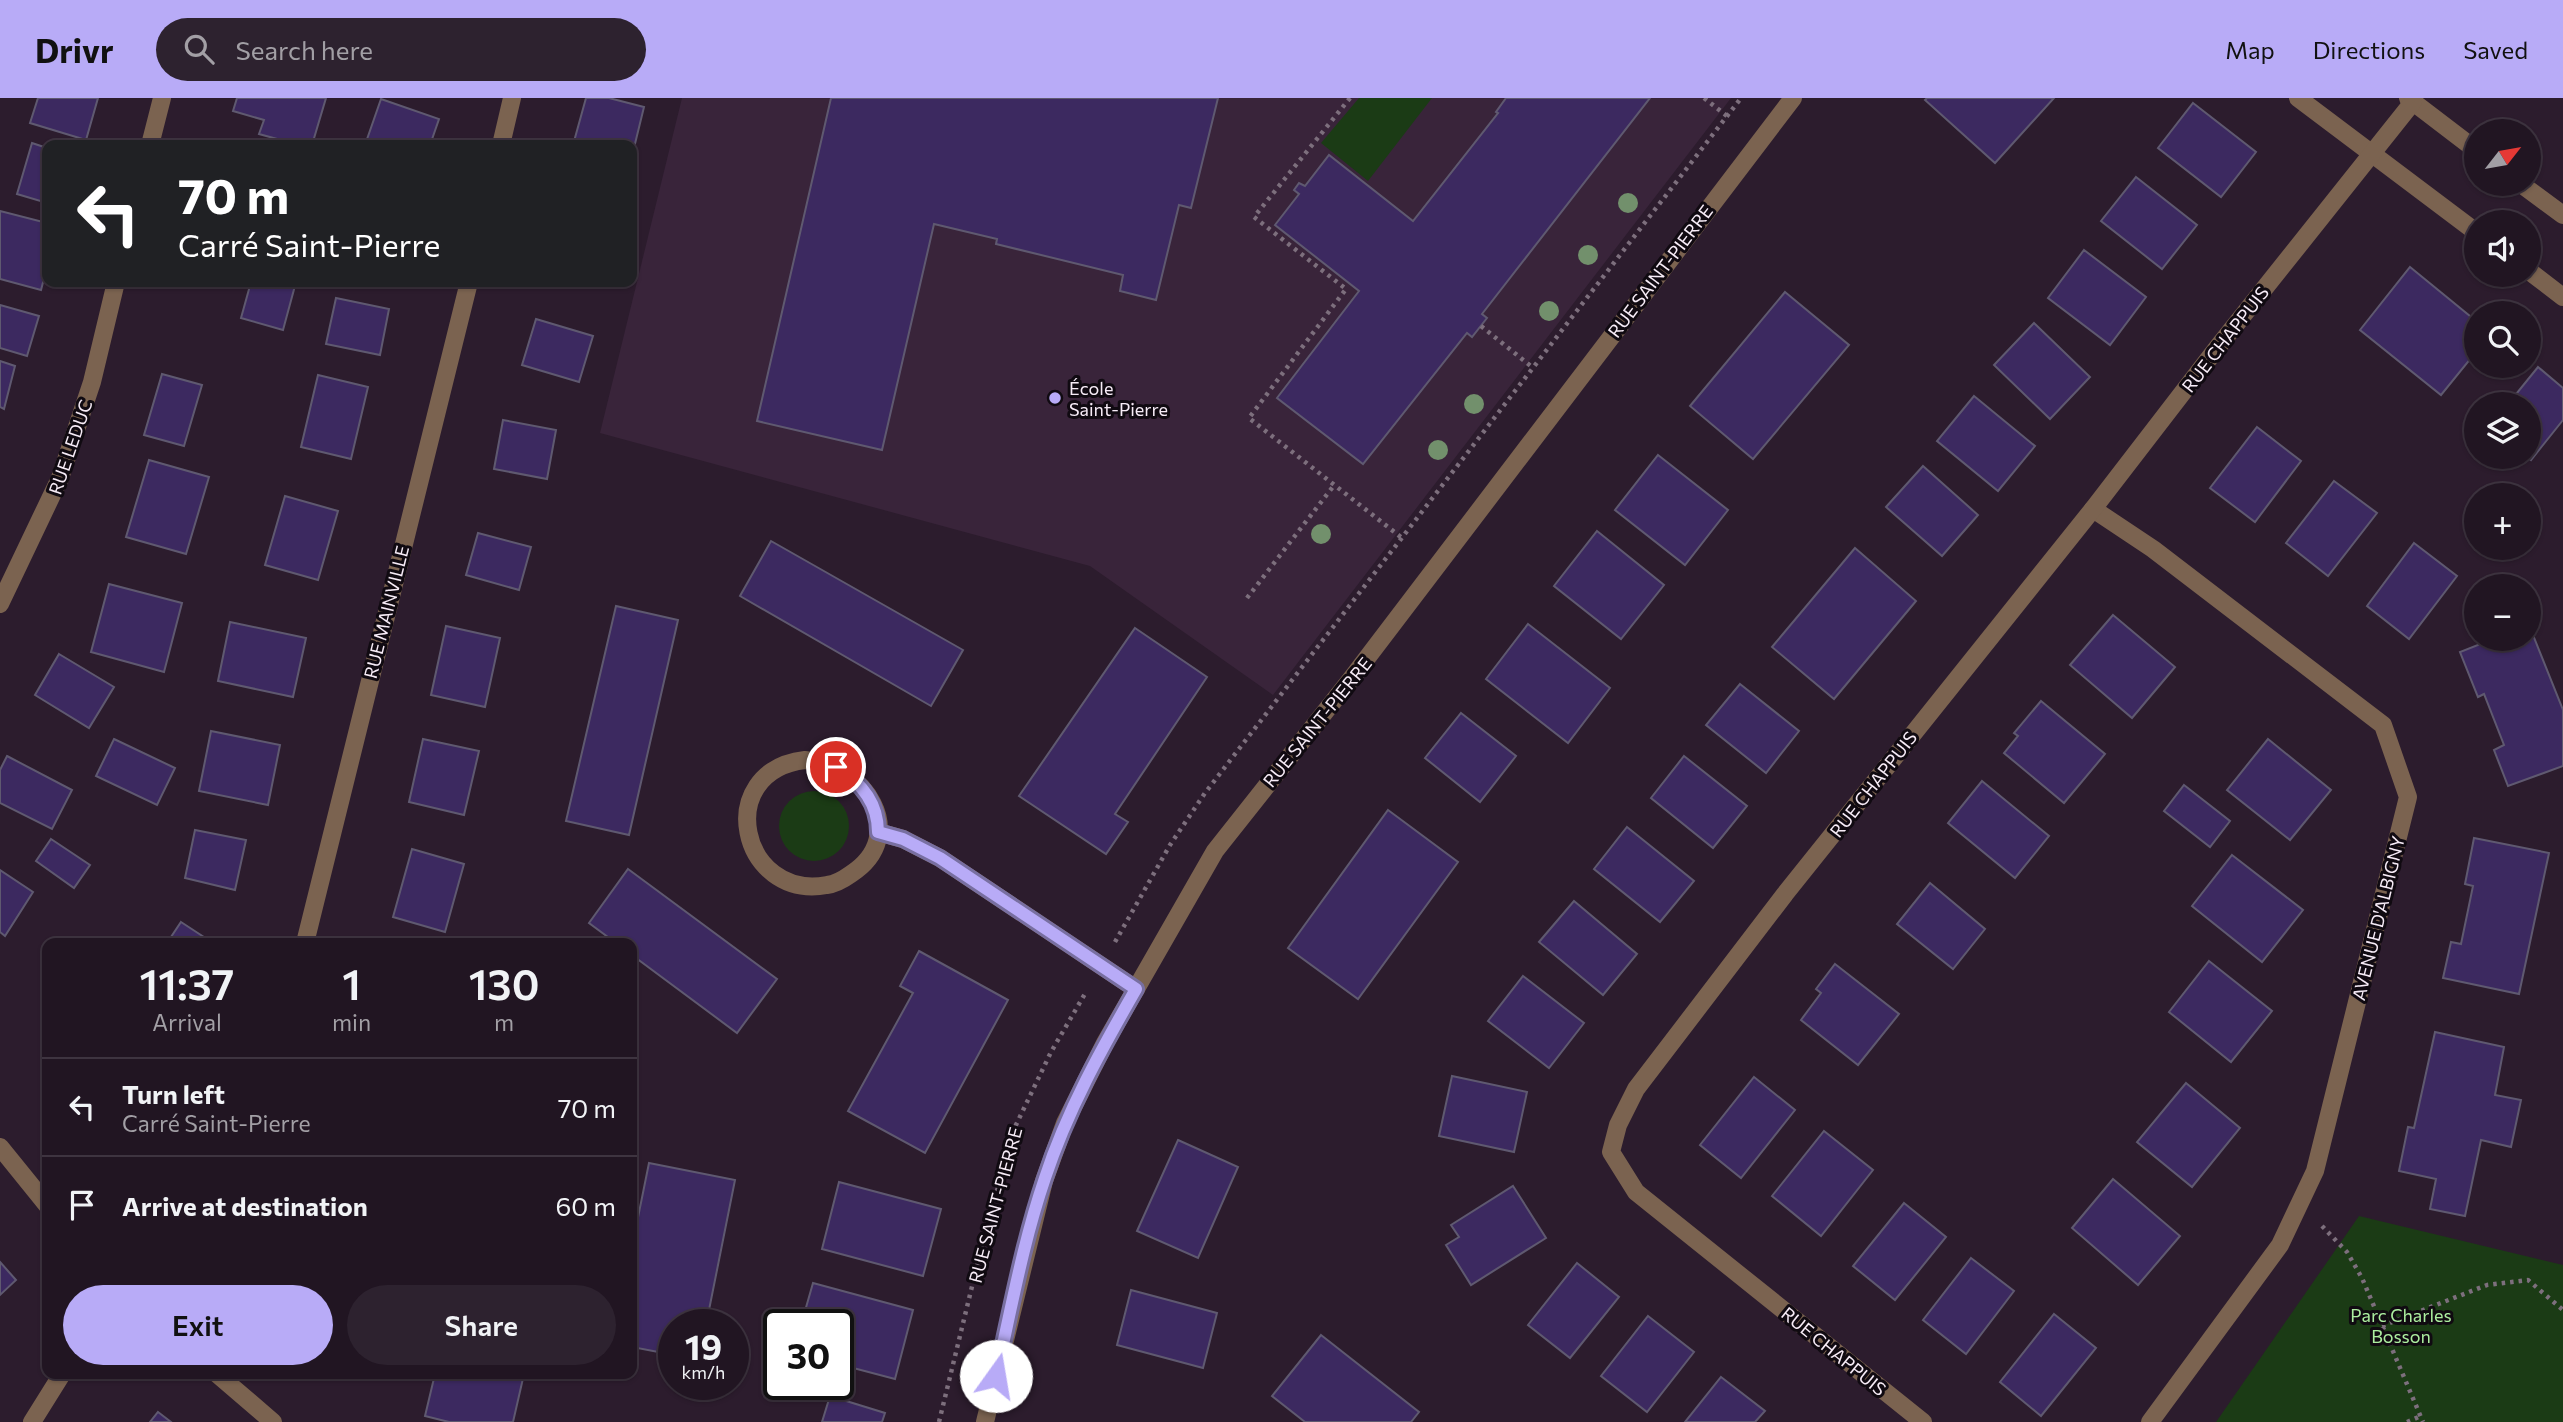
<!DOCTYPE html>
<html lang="en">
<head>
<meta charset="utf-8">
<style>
	:root { --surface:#211522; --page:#2d222f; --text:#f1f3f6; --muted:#a29fa5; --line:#3e3440; --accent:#b8abf7 }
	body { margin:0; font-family:Commissioner,sans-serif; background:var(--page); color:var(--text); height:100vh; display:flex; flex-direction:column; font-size:26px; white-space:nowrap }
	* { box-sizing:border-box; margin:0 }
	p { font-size:23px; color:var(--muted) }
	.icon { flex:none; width:38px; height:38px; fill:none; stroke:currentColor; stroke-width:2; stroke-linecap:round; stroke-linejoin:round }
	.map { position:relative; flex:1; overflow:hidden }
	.drawer { position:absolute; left:42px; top:840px; width:595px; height:441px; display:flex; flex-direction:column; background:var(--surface); border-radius:14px; box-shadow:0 2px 5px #0004,0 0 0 2px var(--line) }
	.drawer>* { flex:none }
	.guide { position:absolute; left:42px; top:42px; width:595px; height:147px; border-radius:14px; box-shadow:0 2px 5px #0004,0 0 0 2px var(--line); background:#202124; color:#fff; overflow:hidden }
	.needle { width:46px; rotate:59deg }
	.tools { position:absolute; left:2464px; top:21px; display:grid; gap:14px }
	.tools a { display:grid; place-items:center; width:77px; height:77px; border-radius:50%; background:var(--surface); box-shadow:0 2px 5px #0004,0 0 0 2px var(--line); font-size:35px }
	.speed { position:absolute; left:658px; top:1211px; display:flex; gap:14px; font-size:35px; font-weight:700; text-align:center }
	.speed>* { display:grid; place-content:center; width:91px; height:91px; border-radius:50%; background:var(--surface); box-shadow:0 2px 5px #0004,0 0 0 2px var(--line); line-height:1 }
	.speed small { font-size:18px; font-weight:400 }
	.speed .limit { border:4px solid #111; border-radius:10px; background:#fff; color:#111 }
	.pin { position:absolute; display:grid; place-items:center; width:60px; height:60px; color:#fff; margin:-30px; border:4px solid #fff; border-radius:50%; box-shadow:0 2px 7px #0007 }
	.me { position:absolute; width:77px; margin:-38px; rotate:13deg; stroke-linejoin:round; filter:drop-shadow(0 0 5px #0008) }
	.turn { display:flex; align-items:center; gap:24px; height:147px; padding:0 21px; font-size:32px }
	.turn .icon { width:91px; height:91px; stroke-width:2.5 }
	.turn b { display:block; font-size:49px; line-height:60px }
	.eta { display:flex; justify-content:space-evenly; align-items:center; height:119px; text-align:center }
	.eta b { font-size:42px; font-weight:600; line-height:49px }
	.primary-button { display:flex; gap:14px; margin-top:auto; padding:14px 21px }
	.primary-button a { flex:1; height:80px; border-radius:42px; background:var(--accent); color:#111; font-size:28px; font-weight:600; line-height:80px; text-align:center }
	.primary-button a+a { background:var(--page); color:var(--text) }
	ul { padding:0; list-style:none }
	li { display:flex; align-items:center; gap:21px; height:98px; padding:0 21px; border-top:2px solid var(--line) }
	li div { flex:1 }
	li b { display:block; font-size:26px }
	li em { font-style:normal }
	header { display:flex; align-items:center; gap:42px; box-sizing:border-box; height:98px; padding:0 35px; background:var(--accent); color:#111 }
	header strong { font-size:33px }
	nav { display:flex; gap:38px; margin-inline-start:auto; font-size:24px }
	.search { width:490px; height:63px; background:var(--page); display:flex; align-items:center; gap:18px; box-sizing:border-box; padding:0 24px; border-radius:38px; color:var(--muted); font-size:26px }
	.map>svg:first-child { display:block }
</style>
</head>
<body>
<header>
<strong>Drivr</strong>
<div class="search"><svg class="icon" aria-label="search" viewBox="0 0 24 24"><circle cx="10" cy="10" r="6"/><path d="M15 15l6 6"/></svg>Search here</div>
<nav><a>Map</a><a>Directions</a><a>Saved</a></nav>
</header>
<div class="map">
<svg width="2563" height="1324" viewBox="0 0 2563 1324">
	<rect width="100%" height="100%" fill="#2c1c2d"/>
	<path fill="#39243a" d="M682,0H1731L1273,597L1090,468L600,335Z"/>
	<g fill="#1b3b15">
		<path d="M1359,0H1432L1368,83L1321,45Z"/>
		<circle cx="814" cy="728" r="35"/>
		<path d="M2359,1118L2563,1167V1324H2216Z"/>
	</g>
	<g fill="#3c2960" stroke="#5f5970" stroke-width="2">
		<path d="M38,0H98L86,42L30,25Z"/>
		<path d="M237,0H326L312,47H299L259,36L264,22L233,13Z"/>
		<path d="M586,0H609L644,9L632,58V47H573Z"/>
		<path d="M831,0H1218L1191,110L1179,107L1156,202L1120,193L1123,177L996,146L997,141L934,126L882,352L757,323Z"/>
		<path d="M1506,0H1650L1482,216L1487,220L1472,239L1467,235L1363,366L1277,300L1359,193L1275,127L1299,96L1294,92L1299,85L1305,88L1329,57L1413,123L1498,15L1496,14Z"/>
		<path d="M1927,0H2054L1995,65L1925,2Z"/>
		<path d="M381,1L439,21L430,47H365Z"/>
		<path d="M2193,5L2256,54L2221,99L2158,50Z"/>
		<path d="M32,45L47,50V105L17,96Z"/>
		<path d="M2136,79L2197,127L2162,171L2101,123Z"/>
		<path d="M0,113L47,125V169L41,192L0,181Z"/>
		<path d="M2084,152L2146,199L2110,247L2048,200Z"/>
		<path d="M2410,169L2476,223V254L2441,297L2360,232Z"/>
		<path d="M251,184H296L283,232L241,220Z"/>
		<path d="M1785,194L1849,247L1753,361L1690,308Z"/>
		<path d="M336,200L389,211L380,257L326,246Z"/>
		<path d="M0,207L39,218L27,258L0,250Z"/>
		<path d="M536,221L593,238L579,284L522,267Z"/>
		<path d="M2034,225L2090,279L2050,321L1994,267Z"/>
		<path d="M0,263L15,268L4,311L0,309Z"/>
		<path d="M2538,269L2563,290V322L2531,362L2527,359L2529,306H2508Z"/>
		<path d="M162,276L202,287L184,348L144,337Z"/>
		<path d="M318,277L368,289L351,361L301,349Z"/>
		<path d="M1974,298L2035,348L1998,393L1937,343Z"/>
		<path d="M503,322L556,332L547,381L494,371Z"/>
		<path d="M2257,329L2301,363L2255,424L2210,390Z"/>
		<path d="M1658,357L1728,412L1685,467L1615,412Z"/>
		<path d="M149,362L209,379L186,456L126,439Z"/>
		<path d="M1923,368L1978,417L1942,458L1886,409Z"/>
		<path d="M2334,383L2377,415L2328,478L2286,445Z"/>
		<path d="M285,398L338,413L318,482L265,467Z"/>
		<path d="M1597,433L1664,487L1621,541L1554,488Z"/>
		<path d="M478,435L531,449L519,492L466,477Z"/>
		<path d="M771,443L963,552L931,608L740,498Z"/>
		<path d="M2414,445L2457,478L2409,541L2367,508Z"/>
		<path d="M1855,450L1916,503L1834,601L1772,549Z"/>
		<path d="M109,486L182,505L164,574L91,554Z"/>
		<path d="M616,508L678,522L629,737L566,723Z"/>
		<path d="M2113,517L2175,569L2132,620L2070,567Z"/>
		<path d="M230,524L306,540L293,599L218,583Z"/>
		<path d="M1528,526L1610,590L1568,645L1486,581Z"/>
		<path d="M2529,527L2563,612V668L2508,688L2494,652L2504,647L2484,596L2478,599L2460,554L2493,541H2529Z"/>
		<path d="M446,528L500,540L485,609L431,597Z"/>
		<path d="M1135,530L1207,579L1115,716L1128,724L1106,756L1019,698Z"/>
		<path d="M59,556L114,589L89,630L35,597Z"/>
		<path d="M1740,586L1799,633L1766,675L1706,627Z"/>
		<path d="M2041,603L2105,656L2064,705L2004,655L2018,638L2014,635Z"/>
		<path d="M1461,615L1516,658L1480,704L1425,660Z"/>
		<path d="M211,633L280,647L268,707L199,693Z"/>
		<path d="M114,641L175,670L157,707L96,678Z"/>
		<path d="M423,641L479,653L464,717L409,704Z"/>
		<path d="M2268,641L2331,692L2290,742L2227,692Z"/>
		<path d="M7,658L72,692L52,731L0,705V672Z"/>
		<path d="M1684,658L1747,708L1713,750L1651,700Z"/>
		<path d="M1982,683L2049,738L2015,780L1948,725Z"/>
		<path d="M2184,687L2230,723L2210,749L2164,713Z"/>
		<path d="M1388,712L1458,764L1358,901L1288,850Z"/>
		<path d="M1627,729L1694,783L1660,824L1594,771Z"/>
		<path d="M195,732L246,742L235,792L185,780Z"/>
		<path d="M2474,740L2549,755L2519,896L2443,880L2451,844L2461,846L2473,788L2465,786Z"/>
		<path d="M51,741L90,767L74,790L36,763Z"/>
		<path d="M412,751L464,766L445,834L393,819Z"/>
		<path d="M2232,757L2303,812L2262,864L2192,808Z"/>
		<path d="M628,771L777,881L737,935L632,857V845H616L589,825Z"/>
		<path d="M0,772L33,794L5,838L0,834Z"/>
		<path d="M1930,785L1985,831L1953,871L1897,826Z"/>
		<path d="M1574,803L1637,856L1603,897L1539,844Z"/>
		<path d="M181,824L213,845H167Z"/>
		<path d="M919,853L1008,902L925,1055L848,1013L913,895L900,888Z"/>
		<path d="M2209,863L2272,913L2231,964L2169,914Z"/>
		<path d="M1835,866L1899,916L1858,967L1801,922L1821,895L1816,891Z"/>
		<path d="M1523,878L1584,925L1549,970L1488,923Z"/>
		<path d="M2435,934L2504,949L2495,997L2521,1002L2511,1049L2481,1042L2465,1118L2430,1111L2436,1081L2399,1073L2408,1029L2414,1030Z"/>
		<path d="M1452,978L1527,994L1514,1054L1439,1038Z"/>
		<path d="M1754,979L1795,1012L1741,1080L1700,1047Z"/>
		<path d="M2186,985L2240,1030L2192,1089L2137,1044Z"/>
		<path d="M1824,1033L1873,1072L1821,1138L1772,1098Z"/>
		<path d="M1178,1042L1238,1069L1198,1160L1137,1133Z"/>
		<path d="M649,1065L735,1082L706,1227H674V1257L632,1249V1149Z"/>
		<path d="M2113,1081L2180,1138L2138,1187L2072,1130Z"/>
		<path d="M839,1084L941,1111L923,1178L822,1151Z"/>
		<path d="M1513,1088L1546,1140L1471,1187L1446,1147L1459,1139L1451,1127Z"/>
		<path d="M1904,1105L1946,1139L1895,1202L1853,1168Z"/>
		<path d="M1971,1160L2014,1193L1966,1256L1923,1222Z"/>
		<path d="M0,1164L16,1182L0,1197Z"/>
		<path d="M1577,1165L1619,1199L1570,1260L1528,1227Z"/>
		<path d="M813,1185L913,1212L895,1281L838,1266V1227H801Z"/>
		<path d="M1131,1192L1217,1215L1203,1270L1117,1247Z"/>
		<path d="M2054,1216L2096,1250L2041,1318L2000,1284Z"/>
		<path d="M1648,1218L1694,1254L1647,1314L1601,1278Z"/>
		<path d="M1321,1237L1419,1314L1411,1324H1305L1272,1298Z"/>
		<path d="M435,1276H524L513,1324H449L425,1318Z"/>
		<path d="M1721,1279L1765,1313L1755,1324H1685Z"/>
		<path d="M830,1298L885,1315L882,1324H822Z"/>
		<path d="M158,1314L171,1324H150Z"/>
	</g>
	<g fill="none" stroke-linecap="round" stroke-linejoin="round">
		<g stroke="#7d6f7d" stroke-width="4.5" stroke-dasharray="3.5 5" stroke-linecap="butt">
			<path d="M1350,0L1254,119L1346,191L1249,320L1402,440"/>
			<path d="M1704,0L1727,18"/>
			<path d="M1481,228L1532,269"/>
			<path d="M1247,500L1335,386"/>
			<path d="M1115,844L1170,747L1205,695L1741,0"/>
			<path d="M2322,1128L2347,1154L2362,1180L2423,1324"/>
			<path d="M2382,1228L2487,1187L2528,1182L2563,1212"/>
			<path d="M939,1324L985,1135L1015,1029L1051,954L1086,894"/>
			<path d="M2407,1324L2421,1318"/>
		</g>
		<g stroke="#7b6350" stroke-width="18">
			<path d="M2298,0L2476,134"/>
			<path d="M2408,0L2476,52"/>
			<path d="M150,47L162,0"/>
			<path d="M501,47L512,0"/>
			<path d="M2521,86L2563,117"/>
			<path d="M2529,173L2563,199"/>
			<path d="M2093,411L2153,451L2383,627L2408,699L2315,1073L2280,1147L2150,1324"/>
			<path d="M0,506L60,380L92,284L116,184"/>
			<path d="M805,662C864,665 911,737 851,776C844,781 836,786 827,787C740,803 712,673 805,662Z"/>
			<path d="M878,734L903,741L940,760L1136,891"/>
			<path d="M305,845L469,184"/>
			<path d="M0,1049L47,1107"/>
			<path d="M217,1276L273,1324"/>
			<path d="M32,1324L62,1276"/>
			<path d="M985,1324L1044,1083L1065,1025L1105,945L1215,753L1351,581L1793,0"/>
			<path d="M1923,1324L1636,1094L1611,1054L1618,1027L1636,991L1785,796L2093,411L2217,250L2413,4"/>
		</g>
	</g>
	<g fill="#72906c">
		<circle cx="1628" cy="105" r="10"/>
		<circle cx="1588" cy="157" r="10"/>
		<circle cx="1549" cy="213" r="10"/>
		<circle cx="1474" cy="306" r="10"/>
		<circle cx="1438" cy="352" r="10"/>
		<circle cx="1321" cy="436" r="10"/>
	</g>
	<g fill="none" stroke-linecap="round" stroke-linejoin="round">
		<defs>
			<path id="route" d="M836,669C861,684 878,704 878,734L903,741L940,760L1136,891C1101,952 1067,1013 1045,1080C1023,1144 1011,1212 996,1278"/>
		</defs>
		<use href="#route" stroke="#786fa1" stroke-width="18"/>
		<use href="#route" stroke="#b8abf7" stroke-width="12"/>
	</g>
	<circle fill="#b8abf7" stroke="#100a11" stroke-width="2.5" cx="1055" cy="300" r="7"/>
	<g text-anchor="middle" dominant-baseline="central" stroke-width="6" stroke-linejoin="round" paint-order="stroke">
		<g font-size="18" fill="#f7ecf7" stroke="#100a11">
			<text transform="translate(1660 173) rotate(-53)">RUE SAINT-PIERRE</text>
			<text transform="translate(2225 241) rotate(-52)">RUE CHAPPUIS</text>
			<text transform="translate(70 349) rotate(-71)">RUE LEDUC</text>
			<text transform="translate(386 514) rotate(-76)">RUE MAINVILLE</text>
			<text transform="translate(1317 624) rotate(-51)">RUE SAINT-PIERRE</text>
			<text transform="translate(1873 686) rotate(-52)">RUE CHAPPUIS</text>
			<text transform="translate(2378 820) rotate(-76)">AVENUE D'ALBIGNY</text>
			<text transform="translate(995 1107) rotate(-75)">RUE SAINT-PIERRE</text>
			<text transform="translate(1834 1253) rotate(39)">RUE CHAPPUIS</text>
		</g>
		<g font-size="18" fill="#f7ecf7" stroke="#100a11" text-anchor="start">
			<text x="1069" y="290">École<tspan x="1069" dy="21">Saint-Pierre</tspan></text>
		</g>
		<g font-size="18" fill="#acee9f" stroke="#100a11">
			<text x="2401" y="1217">Parc Charles<tspan x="2401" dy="21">Bosson</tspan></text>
		</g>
	</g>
</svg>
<div class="tools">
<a><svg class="needle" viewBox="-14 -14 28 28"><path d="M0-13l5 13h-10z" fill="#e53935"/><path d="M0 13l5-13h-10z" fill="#a29fa5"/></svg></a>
<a><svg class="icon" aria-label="sound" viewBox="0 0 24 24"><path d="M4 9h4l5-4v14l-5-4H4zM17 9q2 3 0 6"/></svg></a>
<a><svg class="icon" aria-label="search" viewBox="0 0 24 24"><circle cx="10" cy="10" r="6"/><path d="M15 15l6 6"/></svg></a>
<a><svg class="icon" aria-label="layers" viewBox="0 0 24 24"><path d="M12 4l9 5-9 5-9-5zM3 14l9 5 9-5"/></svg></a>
<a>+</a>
<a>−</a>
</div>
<div class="speed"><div>19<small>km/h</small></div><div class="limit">30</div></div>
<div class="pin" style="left:836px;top:669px;background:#d93025"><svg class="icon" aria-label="arrive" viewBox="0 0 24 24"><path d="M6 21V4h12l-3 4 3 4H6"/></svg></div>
<svg class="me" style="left:996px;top:1278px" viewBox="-20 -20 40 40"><circle r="19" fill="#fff"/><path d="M0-13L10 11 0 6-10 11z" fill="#b8abf7"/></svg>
<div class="guide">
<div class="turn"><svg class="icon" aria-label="left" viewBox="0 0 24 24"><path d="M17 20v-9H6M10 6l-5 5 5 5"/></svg><div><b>70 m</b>Carré Saint-Pierre</div></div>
</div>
<section class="drawer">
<div class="eta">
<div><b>11:37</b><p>Arrival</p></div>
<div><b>1</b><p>min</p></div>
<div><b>130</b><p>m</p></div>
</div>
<ul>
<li><svg class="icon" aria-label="left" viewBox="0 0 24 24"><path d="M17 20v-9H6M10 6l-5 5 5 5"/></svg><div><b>Turn left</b><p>Carré Saint-Pierre</p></div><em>70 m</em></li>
<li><svg class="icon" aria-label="arrive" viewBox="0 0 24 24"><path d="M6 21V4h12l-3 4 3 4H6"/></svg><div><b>Arrive at destination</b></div><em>60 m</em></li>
</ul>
<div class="primary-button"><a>Exit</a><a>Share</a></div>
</section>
</div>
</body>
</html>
